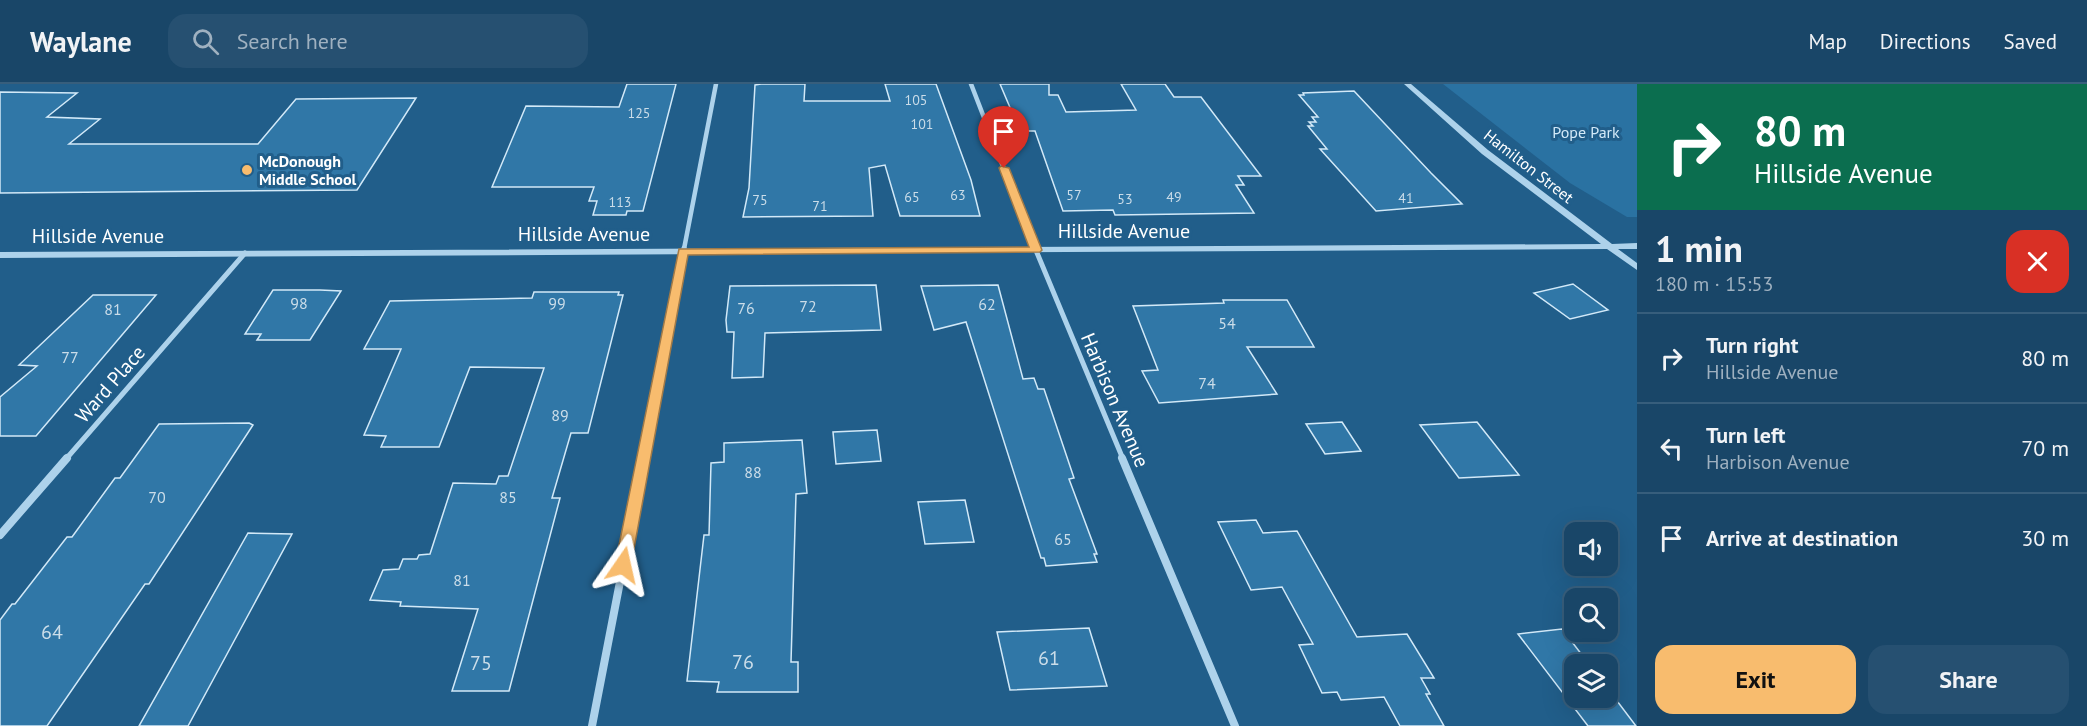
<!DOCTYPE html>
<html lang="en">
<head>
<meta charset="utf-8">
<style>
	:root { --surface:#194668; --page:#265071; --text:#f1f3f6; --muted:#9fb1c0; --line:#375e7c; --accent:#f8bc6e }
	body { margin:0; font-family:"PT Sans",sans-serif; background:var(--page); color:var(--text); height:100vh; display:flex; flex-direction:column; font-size:22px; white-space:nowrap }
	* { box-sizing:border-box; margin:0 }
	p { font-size:20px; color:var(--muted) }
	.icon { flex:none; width:33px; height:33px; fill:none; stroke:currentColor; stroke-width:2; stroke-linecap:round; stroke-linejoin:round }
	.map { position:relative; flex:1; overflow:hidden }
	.panel { display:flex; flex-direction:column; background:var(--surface); width:450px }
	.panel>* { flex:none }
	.guide { background:#0b6e4f; color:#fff; overflow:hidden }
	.buttons { position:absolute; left:1564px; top:438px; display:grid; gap:12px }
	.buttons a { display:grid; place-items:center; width:54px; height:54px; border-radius:12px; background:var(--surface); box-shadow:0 6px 24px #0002,0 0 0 2px var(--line); font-size:30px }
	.pin { position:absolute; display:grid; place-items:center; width:51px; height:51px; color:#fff; margin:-62px -26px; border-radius:50% 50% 50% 0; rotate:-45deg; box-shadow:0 0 6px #0007 }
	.pin .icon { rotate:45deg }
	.me { position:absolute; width:66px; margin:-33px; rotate:11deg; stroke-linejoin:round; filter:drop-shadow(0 0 4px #0008) }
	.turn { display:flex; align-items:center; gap:21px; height:126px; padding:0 18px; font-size:27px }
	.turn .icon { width:78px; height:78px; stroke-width:2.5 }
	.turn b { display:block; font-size:42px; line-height:51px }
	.round { display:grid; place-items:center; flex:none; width:63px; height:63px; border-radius:18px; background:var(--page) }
	.overview { display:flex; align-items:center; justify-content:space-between; height:102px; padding:0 18px }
	h1 { font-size:36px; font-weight:700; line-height:45px }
	.cta { display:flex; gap:12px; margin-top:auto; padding:12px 18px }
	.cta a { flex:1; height:69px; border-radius:18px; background:var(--accent); color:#111; font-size:24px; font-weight:700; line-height:69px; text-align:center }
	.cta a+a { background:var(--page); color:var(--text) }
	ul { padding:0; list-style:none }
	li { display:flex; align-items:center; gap:18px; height:90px; padding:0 18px; border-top:2px solid var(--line) }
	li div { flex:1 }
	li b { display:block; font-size:22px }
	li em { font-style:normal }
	header { display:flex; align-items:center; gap:36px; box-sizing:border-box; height:84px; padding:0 30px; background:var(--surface); border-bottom:2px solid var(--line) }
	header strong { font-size:28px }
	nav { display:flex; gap:33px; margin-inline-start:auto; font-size:21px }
	.search { width:420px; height:54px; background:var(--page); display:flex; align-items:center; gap:15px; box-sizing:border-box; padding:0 21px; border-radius:18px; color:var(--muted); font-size:22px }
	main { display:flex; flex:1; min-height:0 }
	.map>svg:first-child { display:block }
</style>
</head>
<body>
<header>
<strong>Waylane</strong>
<div class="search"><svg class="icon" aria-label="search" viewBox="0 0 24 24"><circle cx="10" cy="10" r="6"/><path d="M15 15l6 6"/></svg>Search here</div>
<nav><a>Map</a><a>Directions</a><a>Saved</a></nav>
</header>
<main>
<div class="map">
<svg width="1637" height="642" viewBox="0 0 1637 642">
	<rect width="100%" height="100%" fill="#215e8a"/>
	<path fill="#2a72a2" d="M1443,0H1637V133H1627L1570,99Z"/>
	<g fill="#3077a7" stroke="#d2e9f8" stroke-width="1.5">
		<path d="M627,0H676L643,127H627L626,131H593L597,117H589L594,103H492L526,22L619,23Z"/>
		<path d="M761,0H805L804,17H890L885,0H936L971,96L980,132H900L885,81L869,84L873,132L743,133L749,104L755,1Z"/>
		<path d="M1000,0H1049V11H1058L1066,28L1136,26L1121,0H1165L1174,13H1201L1261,92H1238L1244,101H1236L1254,129L1115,131L1113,126L1063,127L1035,47H1020Z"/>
		<path d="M1354,7L1431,89L1462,120L1376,127L1320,65H1327L1308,42H1313L1309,38H1316L1312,33H1318L1299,11H1304L1303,9Z"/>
		<path d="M0,8L77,9L47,33L100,35L69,60H258L296,15L416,14L357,106L0,109Z"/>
		<path d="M1573,200L1608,226L1570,235L1534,209Z"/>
		<path d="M876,201L881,246L765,249L763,293L732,294L734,248H727L726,236L730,202Z"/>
		<path d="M998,201L1023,295L1034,294L1038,305H1044L1074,394L1069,395L1097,470H1094L1097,478L1046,482L1044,474H1041L966,238L934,246L921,202Z"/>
		<path d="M273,206H320L341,207L310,256H257L261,250H245Z"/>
		<path d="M534,208H619L618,211H623L588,349H571L552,414H560L509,607H452L478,525L400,522L401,518L370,516L383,486L399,485L403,475H417L419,471L430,470L453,399L496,400L499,392H508L544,284L470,283L439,363H381L386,352L364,351L401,265H364L390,217L532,214Z"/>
		<path d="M93,211H156L36,352H0V313L37,282L19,281Z"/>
		<path d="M1223,216H1287L1314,263H1247L1277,310L1159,319L1142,287L1158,286L1133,222L1224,219Z"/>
		<path d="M1342,338L1361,367L1325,370L1306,340Z"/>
		<path d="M1477,338L1519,391L1459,394L1420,341Z"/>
		<path d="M249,339L253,341L149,500H145L47,642H0V536L12,520H15L67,453H72L115,394H120L159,340Z"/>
		<path d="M877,346L881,377L836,380L833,348Z"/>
		<path d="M802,356L807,409L796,410L791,578H798V608H717L719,598L687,597L704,451H709L711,379L724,378V359Z"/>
		<path d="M965,416L974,458L925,460L918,418Z"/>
		<path d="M1256,436L1263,449L1297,447L1357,553L1407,550L1434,594H1421L1430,610H1426L1444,642H1400L1384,613L1341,616L1337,608L1322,609L1299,561L1313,560L1282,503L1251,506L1218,438Z"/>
		<path d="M248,449L292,450L188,642H139Z"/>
		<path d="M1089,544L1107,602L1010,606L997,548Z"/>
		<path d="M1562,545L1589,580H1575V614H1608V605L1636,642H1588L1518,550Z"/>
	</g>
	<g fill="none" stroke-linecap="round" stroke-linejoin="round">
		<g stroke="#add2eb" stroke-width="4.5">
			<path d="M971,0L1035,165"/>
			<path d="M684,165L716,0"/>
		</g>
		<g stroke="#add2eb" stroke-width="5">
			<path d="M1035,164L1123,375"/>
			<path d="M66,375L245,169"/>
			<path d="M644,375L684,164"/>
		</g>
		<g stroke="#add2eb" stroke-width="8">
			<path d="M1122,374L1235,642"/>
			<path d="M0,451L67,374"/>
			<path d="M592,642L644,374"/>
		</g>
		<path fill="#add2eb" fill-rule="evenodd" d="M1404,0H1411L1488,66L1612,160L1637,159V165H1618L1637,179V186L1607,165L0,174V168L1601,160L1482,70Z"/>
	</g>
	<path fill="#f8bc6e" stroke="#a17a48" stroke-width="1.5" d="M1001,82L1009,84L1042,166L1040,168L688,171L631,481L628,486H617L615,481L679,165L1029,163L999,84Z"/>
	<circle fill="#f8bc6e" stroke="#215e8a" stroke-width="2" cx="247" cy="86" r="6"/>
	<g text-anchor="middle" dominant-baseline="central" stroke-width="6" stroke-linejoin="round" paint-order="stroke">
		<g font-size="14" fill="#cbdde9">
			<text x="916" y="16">105</text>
			<text x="639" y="29">125</text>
			<text x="922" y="40">101</text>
			<text x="958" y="111">63</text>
			<text x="1074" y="111">57</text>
			<text x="912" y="113">65</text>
			<text x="1174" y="113">49</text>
			<text x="1406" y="114">41</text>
			<text x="1125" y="115">53</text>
			<text x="760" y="116">75</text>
			<text x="620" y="118">113</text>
			<text x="820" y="122">71</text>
		</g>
		<g font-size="16" fill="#d2e9f8" stroke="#215e8a">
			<text x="1586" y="48">Pope Park</text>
		</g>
		<g font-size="16" font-weight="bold" fill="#fff" stroke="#215e8a" text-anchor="start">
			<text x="259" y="77">McDonough<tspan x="259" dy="18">Middle School</tspan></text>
		</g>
		<g font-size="16" fill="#fff" stroke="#215e8a">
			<text transform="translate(1529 82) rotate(38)">Hamilton Street</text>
		</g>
		<g font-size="16" fill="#cbdde9">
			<text x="299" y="219">98</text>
			<text x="557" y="219">99</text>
			<text x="987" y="220">62</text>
			<text x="808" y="222">72</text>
			<text x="746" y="224">76</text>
			<text x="113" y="225">81</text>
			<text x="1227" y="239">54</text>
			<text x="70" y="273">77</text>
			<text x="1207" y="299">74</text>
			<text x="560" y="331">89</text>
			<text x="753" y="388">88</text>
			<text x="157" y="413">70</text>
			<text x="508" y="413">85</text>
			<text x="1063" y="455">65</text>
			<text x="462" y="496">81</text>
		</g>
		<g font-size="20" fill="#fff" stroke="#215e8a">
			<text x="1124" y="147">Hillside Avenue</text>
			<text x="584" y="150">Hillside Avenue</text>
			<text x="98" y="152">Hillside Avenue</text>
			<text transform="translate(110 300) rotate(-49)">Ward Place</text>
			<text transform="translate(1115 316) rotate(67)">Harbison Avenue</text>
		</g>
		<g font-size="20" fill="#cbdde9">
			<text x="52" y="548">64</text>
			<text x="1049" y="574">61</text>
			<text x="743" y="578">76</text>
			<text x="481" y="579">75</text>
		</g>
	</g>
</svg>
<div class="buttons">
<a><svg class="icon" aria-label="sound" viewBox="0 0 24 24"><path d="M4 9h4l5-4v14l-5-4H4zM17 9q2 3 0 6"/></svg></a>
<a><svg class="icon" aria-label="search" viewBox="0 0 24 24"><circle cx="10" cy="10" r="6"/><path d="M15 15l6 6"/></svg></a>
<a><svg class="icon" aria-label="layers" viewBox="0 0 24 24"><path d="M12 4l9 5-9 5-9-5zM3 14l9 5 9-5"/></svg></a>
</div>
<div class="pin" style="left:1004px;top:84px;background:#d93025"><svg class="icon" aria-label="arrive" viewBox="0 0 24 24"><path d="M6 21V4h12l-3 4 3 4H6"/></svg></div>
<svg class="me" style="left:623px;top:481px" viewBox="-20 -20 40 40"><path d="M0-17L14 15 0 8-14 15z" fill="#f8bc6e" stroke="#fff" stroke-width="4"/></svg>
</div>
<section class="panel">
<div class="guide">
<div class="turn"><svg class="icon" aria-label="right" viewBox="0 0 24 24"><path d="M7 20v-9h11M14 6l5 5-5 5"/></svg><div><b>80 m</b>Hillside Avenue</div></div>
</div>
<div class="overview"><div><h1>1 min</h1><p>180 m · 15:53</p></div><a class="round" style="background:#d93025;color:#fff"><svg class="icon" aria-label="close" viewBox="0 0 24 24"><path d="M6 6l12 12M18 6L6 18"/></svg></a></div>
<ul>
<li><svg class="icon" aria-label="right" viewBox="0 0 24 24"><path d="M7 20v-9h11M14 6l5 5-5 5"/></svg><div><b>Turn right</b><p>Hillside Avenue</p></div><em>80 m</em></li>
<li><svg class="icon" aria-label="left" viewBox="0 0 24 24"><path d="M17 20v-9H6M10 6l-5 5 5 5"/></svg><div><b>Turn left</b><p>Harbison Avenue</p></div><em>70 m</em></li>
<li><svg class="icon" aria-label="arrive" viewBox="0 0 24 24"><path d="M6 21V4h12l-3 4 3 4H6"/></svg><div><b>Arrive at destination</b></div><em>30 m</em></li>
</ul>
<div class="cta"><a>Exit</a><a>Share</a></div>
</section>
</main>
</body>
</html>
